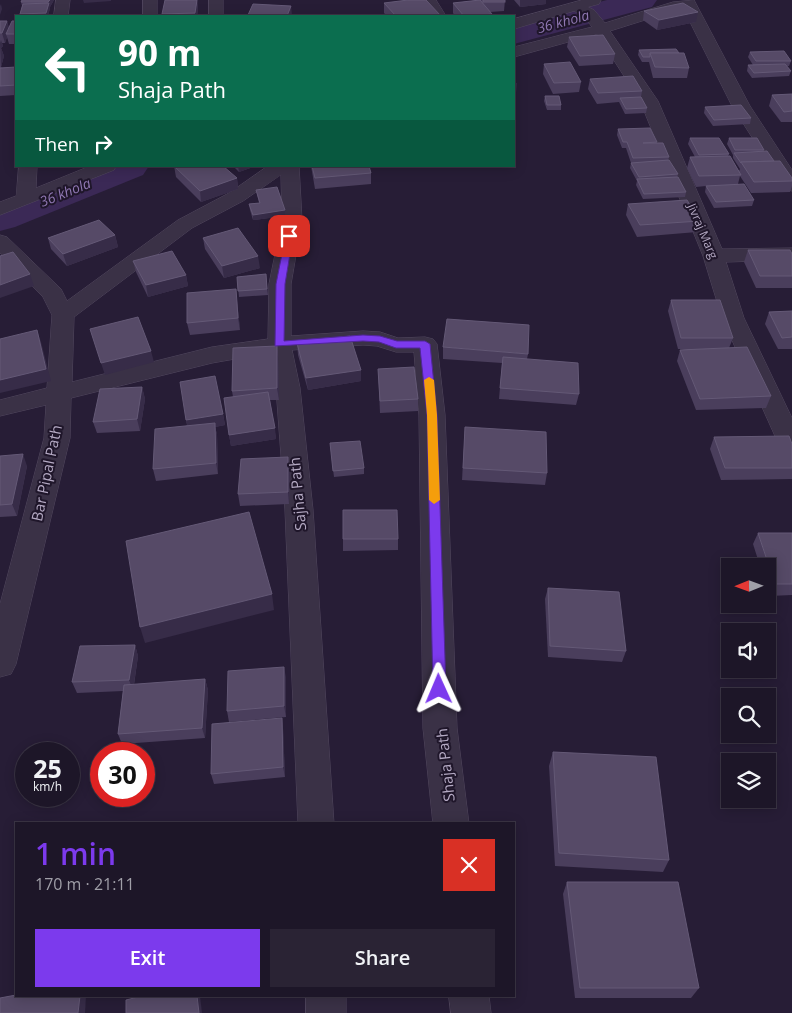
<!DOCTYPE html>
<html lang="en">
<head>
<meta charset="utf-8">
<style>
	:root { --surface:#1d1628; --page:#2a2334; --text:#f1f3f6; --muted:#a09fa8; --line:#3b3545; --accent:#7c3aed }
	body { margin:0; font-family:"Open Sans",sans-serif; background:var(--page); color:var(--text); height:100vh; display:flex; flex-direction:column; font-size:19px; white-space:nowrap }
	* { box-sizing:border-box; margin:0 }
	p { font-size:16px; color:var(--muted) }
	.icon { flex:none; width:28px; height:28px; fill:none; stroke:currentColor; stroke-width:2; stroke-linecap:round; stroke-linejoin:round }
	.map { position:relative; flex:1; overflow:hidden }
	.details { position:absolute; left:15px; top:822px; width:500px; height:175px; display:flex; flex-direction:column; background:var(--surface); border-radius:0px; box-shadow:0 2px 12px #0003,0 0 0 1px var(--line) }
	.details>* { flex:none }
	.guide { position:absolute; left:15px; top:15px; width:500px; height:152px; border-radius:0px; box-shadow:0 2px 12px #0003,0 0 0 1px var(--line); background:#0b6e4f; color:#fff; overflow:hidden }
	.needle { width:32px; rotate:269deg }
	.buttons { position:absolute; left:721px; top:558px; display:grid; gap:10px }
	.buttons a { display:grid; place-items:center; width:55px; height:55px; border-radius:0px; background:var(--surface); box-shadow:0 2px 12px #0003,0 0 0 1px var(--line); font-size:25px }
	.speed { position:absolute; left:15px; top:742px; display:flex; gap:10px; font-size:25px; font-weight:700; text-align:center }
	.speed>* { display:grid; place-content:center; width:65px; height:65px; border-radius:50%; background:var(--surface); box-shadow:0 2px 12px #0003,0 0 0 1px var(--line); line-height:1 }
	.speed small { font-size:12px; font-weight:400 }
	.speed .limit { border:8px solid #d22; background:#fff; color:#111 }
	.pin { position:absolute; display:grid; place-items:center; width:42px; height:42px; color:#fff; margin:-21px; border-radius:10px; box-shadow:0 2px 8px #0006 }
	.me { position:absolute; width:55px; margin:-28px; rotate:359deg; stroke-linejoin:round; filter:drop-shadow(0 0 4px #0008) }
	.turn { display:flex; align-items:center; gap:18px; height:105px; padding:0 20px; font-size:22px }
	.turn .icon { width:65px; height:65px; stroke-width:2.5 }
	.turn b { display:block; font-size:35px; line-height:42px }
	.then { display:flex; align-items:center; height:48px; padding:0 20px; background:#0003; gap:10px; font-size:19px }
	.round { display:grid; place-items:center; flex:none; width:52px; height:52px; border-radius:0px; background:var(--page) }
	.headline { display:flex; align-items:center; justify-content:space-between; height:85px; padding:0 20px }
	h1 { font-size:30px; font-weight:600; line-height:38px; color:var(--accent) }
	.cta { display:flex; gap:10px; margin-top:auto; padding:10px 20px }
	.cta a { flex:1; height:58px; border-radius:0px; background:var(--accent); color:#fff; font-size:20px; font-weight:600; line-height:58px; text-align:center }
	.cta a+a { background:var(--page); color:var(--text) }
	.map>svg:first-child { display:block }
</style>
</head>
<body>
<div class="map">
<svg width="792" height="1013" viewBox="0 0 792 1013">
	<rect width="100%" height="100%" fill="#271d36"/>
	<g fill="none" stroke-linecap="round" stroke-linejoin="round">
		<g fill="#3b2956" fill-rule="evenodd">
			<path d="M607,0H657L652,7L514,44V24Z"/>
			<path d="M92,166H149L143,175L15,227L0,231V203Z"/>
		</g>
		<defs>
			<g id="minor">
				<path d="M56,0H70L68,16H54Z"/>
				<rect x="143" y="0" width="14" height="16"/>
				<rect x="209" y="0" width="14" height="16"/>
				<path d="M422,0H436L446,16H432Z"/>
				<path d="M582,0H601L599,4L588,7L594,10L605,23L673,2L694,0L750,106L792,170V191L785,189L732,106L683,8L610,31L658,101L722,249L792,248V260L726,262L744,318L792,418V454L783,451L779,445L722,318L703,256L640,101L597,34L514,57V47L592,27L584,16L574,11L514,29V19Z"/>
				<path d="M19,166H37L36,188L90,166H116L114,170L0,215V202L16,196Z"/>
				<path d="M268,166H299L302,220L291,284V336L363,331L380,332L398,338L425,337L433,339L437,344L445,415L457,728L469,824H433L423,728L419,415L414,352H396L377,346L363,345L292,350L300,388L313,510L334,824H298L285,510L276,388L269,353L212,363L71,398L70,438L16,664L11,674L0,677V604L44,438L46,405L0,416V400L47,388L52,315L43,297L0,253V235L7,237L61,289L67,301L178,220L229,193ZM281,175L282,220L269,284L268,339L212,347L72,382L74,317L192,228L243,201Z"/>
				<rect x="306" y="996" width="40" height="17"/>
				<path d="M449,996H489L491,1013H451Z"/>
			</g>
		</defs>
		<use href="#minor" stroke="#52485f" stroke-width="1"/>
		<use href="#minor" fill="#3a3146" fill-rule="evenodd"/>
	</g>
	<g fill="#4a3e5c">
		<path d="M22,0H54L50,7V8L48,16H20V14L22,6L21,2Z"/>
		<path d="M197,0L198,9L197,16H163L162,14Z"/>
		<path d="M480,0H505L504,11L490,12L492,16H455L453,13V3Z"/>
		<path d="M514,0H546V4L520,7Z"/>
		<path d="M384,3L441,16H387L384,13Z"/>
		<path d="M291,6V16H248V15Z"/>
		<path d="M644,11L696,22L657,30L643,20Z"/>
		<path d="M0,21H7L9,28L16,21V44H9L7,37L5,43H2L3,46L1,48L4,56L1,67L2,68L16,67V95L0,96Z"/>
		<path d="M569,37L615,54L613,64L579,66L567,47Z"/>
		<path d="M676,49L689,68L687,78H653L649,62H642L638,55L639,50Z"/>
		<path d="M750,52L791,61L789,66H787L791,71L789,76L752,78L747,71L748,65H753L748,57Z"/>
		<path d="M544,64L581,82L579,92L553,94L543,74Z"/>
		<path d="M590,79L642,91L641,97L647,108L646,113L625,114L619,102L597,104L588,89Z"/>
		<path d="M792,94V122H781L769,106L772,95Z"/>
		<path d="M545,96L561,105V110H547L544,101Z"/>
		<path d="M705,107L751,118L750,124L713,126L704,113Z"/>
		<path d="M618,129L657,142L656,143L669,157L668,160L678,174L677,177L686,192L685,197L643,199L636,185L637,181L630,168L631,163L626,148H622L617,135Z"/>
		<path d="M690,138L729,154L728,156L739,171L740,169L733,158V155L727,144L729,138L764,150L763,151L774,161L792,181V186L790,192L751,193L740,176L738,184L754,200L752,206L714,208L705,192L706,186L696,187L687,168L690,157H695L688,144Z"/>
		<path d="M174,166L237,178L238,189L201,202L176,177Z"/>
		<path d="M233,166H256L239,172Z"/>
		<path d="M311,166H369L371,173V184L315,189Z"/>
		<path d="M256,190L285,216L253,220L250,210L249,204L259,203Z"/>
		<path d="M628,204L700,221L697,232L637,237L626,215Z"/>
		<path d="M115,235L118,247L67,266L51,249L48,238Z"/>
		<path d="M203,238L260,268L224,278L205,249Z"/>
		<path d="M748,250L792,254V288H756L744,262Z"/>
		<path d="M133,261L186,275L188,286L148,297L136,272Z"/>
		<path d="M266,274L268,295L239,297L237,277Z"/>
		<path d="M237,300L240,330L190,335L187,323Z"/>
		<path d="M671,300L733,338L729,348L771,396L766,408L696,410L677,361L680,350L688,349H678L668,311Z"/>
		<path d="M792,311V349H778L765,324L769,312Z"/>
		<path d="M297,343L361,381L308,390L298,355Z"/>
		<path d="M277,346L278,357L279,400H270L276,439L231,446L229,435L233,397L232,391Z"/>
		<path d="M443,347L528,354L527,359L579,394L576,405L499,399L502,363L443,359Z"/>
		<path d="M378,369L418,399V411L380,413Z"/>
		<path d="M142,387L145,399L140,431L97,433L93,422Z"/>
		<path d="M223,414L225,425L215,427L217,434L218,474L156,481L153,469L187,425L186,420Z"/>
		<path d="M465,427L547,473L545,485L462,480Z"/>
		<path d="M714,437L792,444V479L721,480L710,449Z"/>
		<path d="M330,443L364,468V474L334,477Z"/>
		<path d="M0,456L27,466L17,516L0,517Z"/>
		<path d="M290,469L289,504L240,506L238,494Z"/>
		<path d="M758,533H792V595L770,596L768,589V566H760L753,544Z"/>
		<path d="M343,539H398V550L343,551Z"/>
		<path d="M548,588L626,651L622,662L548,657L545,599Z"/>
		<path d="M135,645L138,656L134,685L205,679L208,690L205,738L122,744L118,734L123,691L77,693L72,682Z"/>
		<path d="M286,677V717L229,722L227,711Z"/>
		<path d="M282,718L283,728L285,777L214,784L211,774Z"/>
		<path d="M553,752L669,860L663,872L555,866L549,766Z"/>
		<path d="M567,882L699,988L691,998H575L563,894Z"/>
	</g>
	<g fill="#372c48">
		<path d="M50,0H54L50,7V8L48,16H47L46,13L49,4L48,2Z"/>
		<path d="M83,0H111V1L84,3Z"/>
		<path d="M197,0L198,9L197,16H195V13Z"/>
		<path d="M520,0H546V4L520,7Z"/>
		<path d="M1,4L2,9L0,15V6Z"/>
		<path d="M291,6L292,15L291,16H287Z"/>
		<path d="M698,12L696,22L657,30L659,20Z"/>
		<path d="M492,14V16H473Z"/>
		<path d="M7,21L9,30L6,34L7,37L5,43L2,33Z"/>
		<path d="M1,40L3,46L1,48L4,56L1,67L0,43Z"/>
		<path d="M514,83H517L516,93H514Z"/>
		<path d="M238,166H256L239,172Z"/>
		<path d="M237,178L238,189L201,202L200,191Z"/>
		<path d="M285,210V216L253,220V215Z"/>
		<path d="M115,235L118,247L67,266L63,254Z"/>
		<path d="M258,256L260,268L224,278L222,266Z"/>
		<path d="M30,274L34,286L0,298V285Z"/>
		<path d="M186,275L188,286L148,297L146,285Z"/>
		<path d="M236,289L237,300L240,330L238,318Z"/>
		<path d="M37,330L41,342L51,381L0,393V380Z"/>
		<path d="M277,346L278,357L279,400L277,388Z"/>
		<path d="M151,351L154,362L105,375L101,363Z"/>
		<path d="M361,370V381L308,390L306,378Z"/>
		<path d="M142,387L145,399L140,431L137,419Z"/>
		<path d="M223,414L225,425L215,427L217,434L218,474L216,463L189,432L186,420Z"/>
		<path d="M275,428L276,439L231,446L229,435Z"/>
		<path d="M23,454L27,466L17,516L12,504Z"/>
		<path d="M288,457L290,469L289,504L288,492Z"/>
		<path d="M272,594L274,610L145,643L140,627Z"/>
		<path d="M135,645L138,656L133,690L129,680Z"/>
		<path d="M284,667L286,677V717L284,706Z"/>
		<path d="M205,679L208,690L205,738L202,728Z"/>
		<path d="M282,718L283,728L285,777L283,767Z"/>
		<path d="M80,996H86L85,1013H78Z"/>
		<path d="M197,996H200L202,1013H199Z"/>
	</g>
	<g fill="#564a67" stroke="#645976">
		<path d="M22,0H50L48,2H21Z"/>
		<path d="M165,0H197L195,13L162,14Z"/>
		<path d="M408,0H426L441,16H396L384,3Z"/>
		<path d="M480,0L492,14L473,16H464L453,3Z"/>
		<rect x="483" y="0" width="22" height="2"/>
		<path d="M49,3L46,13L20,14L23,4Z"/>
		<path d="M683,3L698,12L659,20L644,11Z"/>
		<path d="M253,4L291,6L287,16L248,15Z"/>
		<path d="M0,21H7L2,33H0Z"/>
		<path d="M12,21H16V34H6Z"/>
		<path d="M603,35L615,54L580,56L569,37Z"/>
		<path d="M676,49L679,53H650V57H643L639,50Z"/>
		<path d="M784,51L791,61H756L750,52Z"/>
		<path d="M650,53H684L689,68L655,67Z"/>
		<path d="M570,62L581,82L554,83L544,64Z"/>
		<path d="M785,64L791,71L754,73L748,65Z"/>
		<path d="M16,67V85L0,86V68Z"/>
		<path d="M633,76L642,91L598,93L590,79Z"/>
		<path d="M792,94V111L784,112L772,95Z"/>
		<path d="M545,96H559L561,105H547Z"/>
		<path d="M641,97L647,108L626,109L620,98Z"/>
		<path d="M741,105L751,118L714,120L705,107Z"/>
		<path d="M650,128L657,142L643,143H663L669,157L633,158L627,142H623L618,129Z"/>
		<path d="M690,138H719L729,154L699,155Z"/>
		<path d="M729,138H757L764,150H735Z"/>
		<path d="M767,151L774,161L741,162V163L734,153Z"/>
		<path d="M730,156L741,175L699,176L690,157Z"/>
		<path d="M669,160L678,174L639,177L631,163Z"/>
		<path d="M780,161L792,178V181L754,182L741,162Z"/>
		<path d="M174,166H223L237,178L200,191Z"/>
		<path d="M312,166H369L371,173L315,178Z"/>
		<path d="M678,177L686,192L644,194L637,179Z"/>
		<path d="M744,184L754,200L716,202L706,186Z"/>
		<path d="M277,187L285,210L253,215L249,204L260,203L256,190Z"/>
		<path d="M687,200L700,221L640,225L628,204Z"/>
		<path d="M99,220L115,235L63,254L48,238Z"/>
		<path d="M238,228L258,256L222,266L203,238Z"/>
		<path d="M748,250H790L792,254V276H760Z"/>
		<path d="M172,251L186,275L146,285L133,261Z"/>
		<path d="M13,252L30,274L0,285V256Z"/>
		<path d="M266,274L267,289L238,291L237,277Z"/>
		<path d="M236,289L238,318L187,323V293Z"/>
		<path d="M671,300H720L733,338H681Z"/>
		<path d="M792,311V337L782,338L769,312Z"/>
		<path d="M138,317L151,351L101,363L90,329Z"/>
		<path d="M447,319L529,325L528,354L443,347Z"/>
		<path d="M37,330L46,369L0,380V339Z"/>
		<path d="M350,336L361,370L306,378L297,343Z"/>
		<path d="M277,346V388L232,391L233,348Z"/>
		<path d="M747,347L771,396L700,399L680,350Z"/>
		<path d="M503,357L578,363L579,394L500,388Z"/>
		<path d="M414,367L418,399L380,401L378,369Z"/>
		<path d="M215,376L223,414L186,420L180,382Z"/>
		<path d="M142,387L137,419L93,422L100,389Z"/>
		<path d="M268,392L275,428L229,435L224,398Z"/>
		<path d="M215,423L216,463L153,469L155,429Z"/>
		<path d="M465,427L546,432L547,473L463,468Z"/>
		<path d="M789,436L792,444V468H725L714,437Z"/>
		<path d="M360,441L364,468L333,471L330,443Z"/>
		<path d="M23,454L12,504L0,505V456Z"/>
		<path d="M288,457V492L238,494L241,459Z"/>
		<path d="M343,510H397L398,539H343Z"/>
		<path d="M249,512L272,594L140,627L126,541Z"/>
		<path d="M758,533H792V584H775Z"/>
		<path d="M548,588L619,592L626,651L550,646Z"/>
		<path d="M135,645L129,680L72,682L80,646Z"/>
		<path d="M284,667V706L227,711L228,671Z"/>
		<path d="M205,679L202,728L118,734L124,685Z"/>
		<path d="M282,718L283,767L211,774L212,724Z"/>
		<path d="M553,752L656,757L669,860L559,853Z"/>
		<path d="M567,882H678L699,988H580Z"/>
		<path d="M16,995V996H80L78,1013H0V998Z"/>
		<path d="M142,996H197L199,1013H126V1000Z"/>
	</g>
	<path fill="#7c3aed" stroke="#51269a" d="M286,234L293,236L285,284L284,341L363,335L380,336L397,341H425L430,344L437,415L446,689L444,693L439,695L435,693L433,689L427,415L420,348H396L379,342L363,341L275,346L276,284Z"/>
	<path fill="#f59e0b" d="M429,377L434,380L437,415L440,500L434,504L429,500L427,415L424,380Z"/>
	<g text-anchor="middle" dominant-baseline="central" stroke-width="4" stroke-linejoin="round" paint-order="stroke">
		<g font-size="12" fill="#b5aac4" stroke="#1f162a">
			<text transform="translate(703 231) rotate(67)">Jivraj Marg</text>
		</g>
		<g font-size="14" font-style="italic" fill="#9078b3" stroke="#1f162a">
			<text transform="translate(563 21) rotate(-15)">36 khola</text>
			<text transform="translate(65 192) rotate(-22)">36 khola</text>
		</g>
		<g font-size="15" fill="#b5aac4" stroke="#1f162a">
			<text transform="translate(46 473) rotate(-78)">Bar Pipal Path</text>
			<text transform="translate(297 494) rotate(-95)">Sajha Path</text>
			<text transform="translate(445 765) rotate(-96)">Shaja Path</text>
		</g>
	</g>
</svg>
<div class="buttons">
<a><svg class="needle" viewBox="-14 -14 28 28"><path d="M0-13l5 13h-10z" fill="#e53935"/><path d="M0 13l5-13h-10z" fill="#a09fa8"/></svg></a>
<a><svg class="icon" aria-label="sound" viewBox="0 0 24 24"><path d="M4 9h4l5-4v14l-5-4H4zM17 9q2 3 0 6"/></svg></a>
<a><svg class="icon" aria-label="search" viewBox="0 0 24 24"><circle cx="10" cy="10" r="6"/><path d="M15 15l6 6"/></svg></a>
<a><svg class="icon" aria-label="layers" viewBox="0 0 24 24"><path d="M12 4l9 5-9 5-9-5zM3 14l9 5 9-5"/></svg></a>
</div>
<div class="speed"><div>25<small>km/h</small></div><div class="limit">30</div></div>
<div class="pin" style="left:289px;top:236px;background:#d93025"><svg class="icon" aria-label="arrive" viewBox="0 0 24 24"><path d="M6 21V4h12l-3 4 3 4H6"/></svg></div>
<svg class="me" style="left:439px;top:689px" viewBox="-20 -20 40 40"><path d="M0-17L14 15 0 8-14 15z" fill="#7c3aed" stroke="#fff" stroke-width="4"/></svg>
<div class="guide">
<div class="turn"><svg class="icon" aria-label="left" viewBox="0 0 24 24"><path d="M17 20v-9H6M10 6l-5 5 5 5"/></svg><div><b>90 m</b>Shaja Path</div></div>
<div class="then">Then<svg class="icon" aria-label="right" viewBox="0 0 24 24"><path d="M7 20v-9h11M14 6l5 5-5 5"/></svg></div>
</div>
<section class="details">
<div class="headline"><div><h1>1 min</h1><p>170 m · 21:11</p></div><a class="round" style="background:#d93025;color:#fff"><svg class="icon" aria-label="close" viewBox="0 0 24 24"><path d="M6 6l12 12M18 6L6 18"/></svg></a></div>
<div class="cta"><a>Exit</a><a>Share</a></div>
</section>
</div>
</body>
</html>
